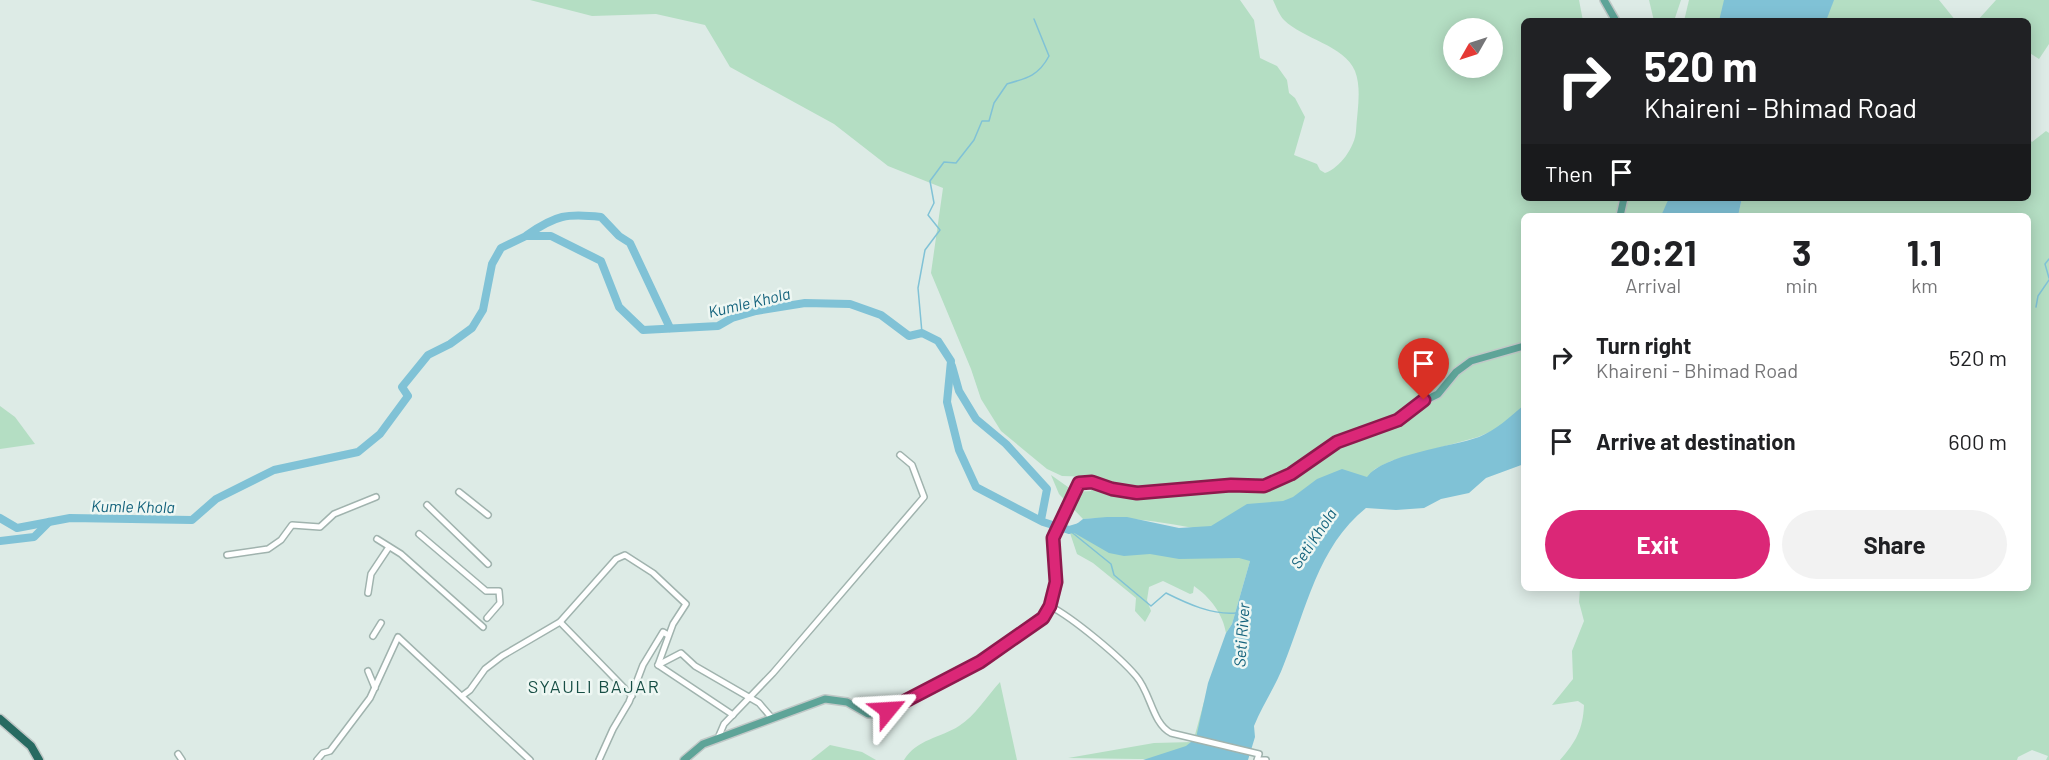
<!DOCTYPE html>
<html lang="en">
<head>
<meta charset="utf-8">
<style>
	:root { --surface:#fff; --page:#f2f2f2; --text:#202124; --muted:#757577; --accent:#db2777 }
	body { margin:0; font-family:Barlow,sans-serif; background:var(--page); color:var(--text); height:100vh; display:flex; flex-direction:column; font-size:22px; white-space:nowrap }
	* { box-sizing:border-box; margin:0 }
	p { font-size:20px; color:var(--muted) }
	.icon { flex:none; width:33px; height:33px; fill:none; stroke:currentColor; stroke-width:2; stroke-linecap:round; stroke-linejoin:round }
	.map { position:relative; flex:1; overflow:hidden }
	.drawer { position:absolute; left:1521px; top:213px; width:510px; height:378px; display:flex; flex-direction:column; background:var(--surface); border-radius:9px; box-shadow:0 3px 15px #0003 }
	.drawer>* { flex:none }
	.banner { position:absolute; left:1521px; top:18px; width:510px; height:183px; border-radius:9px; box-shadow:0 3px 15px #0003; background:#202124; color:#fff; overflow:hidden }
	.needle { width:39px; rotate:231deg }
	.tools { position:absolute; left:1443px; top:18px; display:grid; gap:12px }
	.tools a { display:grid; place-items:center; width:60px; height:60px; border-radius:50%; background:var(--surface); box-shadow:0 3px 15px #0003; font-size:30px }
	.pin { position:absolute; display:grid; place-items:center; width:51px; height:51px; color:#fff; margin:-62px -26px; border-radius:50% 50% 50% 0; rotate:-45deg; box-shadow:0 0 6px #0007 }
	.pin .icon { rotate:45deg }
	.me { position:absolute; width:66px; margin:-33px; rotate:63deg; stroke-linejoin:round; filter:drop-shadow(0 0 4px #0008) }
	.turn { display:flex; align-items:center; gap:21px; height:126px; padding:0 24px; font-size:27px }
	.turn .icon { width:78px; height:78px; stroke-width:2.5 }
	.turn b { display:block; font-size:42px; line-height:51px }
	.then { display:flex; align-items:center; height:57px; padding:0 24px; background:#0003; gap:12px; font-size:22px }
	.eta { display:flex; justify-content:space-evenly; align-items:center; height:102px; text-align:center }
	.eta b { font-size:36px; font-weight:700; line-height:42px }
	.primary-button { display:flex; gap:12px; margin-top:auto; padding:12px 24px }
	.primary-button a { flex:1; height:69px; border-radius:36px; background:var(--accent); color:#fff; font-size:24px; font-weight:700; line-height:69px; text-align:center }
	.primary-button a+a { background:var(--page); color:var(--text) }
	ul { padding:0; list-style:none }
	li { display:flex; align-items:center; gap:18px; height:84px; padding:0 24px }
	li div { flex:1 }
	li b { display:block; font-size:22px }
	li em { font-style:normal }
	.map>svg:first-child { display:block }
</style>
</head>
<body>
<div class="map">
<svg width="2049" height="760" viewBox="0 0 2049 760">
	<rect width="100%" height="100%" fill="#ddebe6"/>
	<g fill="#b4dec3" fill-rule="evenodd">
		<path d="M530,0H1240L1254,20L1260,58L1277,66L1287,80L1289,93L1295,98L1305,117L1294,155L1317,164L1320,170L1325,173C1340,168 1355,147 1356,131C1357,112 1362,89 1355,71C1344,45 1303,39 1284,20C1279,15 1276,6 1273,0H1579L1583,21H1524V198H1696L1690,216H1524V417L1478,437L1391,461L1375,469L1363,483L1260,543C1204,530 1141,514 1083,519L1059,494L1051,475L1075,492L1091,491L1094,477L1062,476L1047,469L1001,431L981,399L971,369L931,273L943,188L888,166L834,124L730,67L705,25L656,14L592,16ZM1454,28H1492V68H1454Z"/>
		<path d="M1649,0H1681L1674,21H1654Z"/>
		<path d="M1689,0H1764L1756,21H1684Z"/>
		<path d="M1830,0H1939L1956,21H1822Z"/>
		<path d="M1996,0H2049V44L2039,59L2028,52V21H1977Z"/>
		<path d="M2046,131L2049,133V760H2046L2048,756L2032,750L2018,757L2017,760H1560C1576,742 1583,729 1584,705L1578,701L1552,705L1573,679L1572,651L1584,621L1579,602L1580,588H2028V216H1738L1742,198H2028V138L2032,142Z"/>
		<path d="M0,406L15,417L35,444L0,449Z"/>
		<path d="M1069,530L1255,553L1250,561L1232,624L1226,633C1223,614 1210,597 1194,586L1193,593L1190,594L1163,581L1149,587L1147,600L1151,611L1145,622L1135,611L1136,598L1093,563L1077,554Z"/>
		<path d="M1000,682L1017,760H904C917,739 940,738 959,726C975,716 987,696 1000,682Z"/>
		<path d="M1204,702L1208,760L1068,758L1154,743L1193,742Z"/>
		<path d="M830,745L862,752L876,760H811Z"/>
	</g>
	<g fill="#80c2d6">
		<path d="M1724,0H1834L1826,21H1719Z"/>
		<path d="M1669,198H1742L1738,216H1661Z"/>
		<path d="M1524,405V464L1486,478L1469,493L1441,499L1424,508L1396,510L1366,508C1318,546 1306,610 1284,664C1276,686 1263,704 1254,726L1255,737L1248,760H1143L1186,746L1196,738L1208,683L1226,633L1232,624L1250,561L1239,558L1179,559L1150,554L1124,556L1109,553L1069,530L1083,519L1107,517H1127L1179,528L1211,526L1247,504L1283,501L1293,497L1317,479L1342,469L1367,477C1384,454 1451,447 1479,437C1496,430 1510,417 1524,405Z"/>
	</g>
	<g fill="none" stroke-linecap="round" stroke-linejoin="round">
		<g stroke="#80c2d6" stroke-width="1.5">
			<path d="M2049,278L2045,264L2049,259"/>
			<path d="M2036,307L2038,296L2049,280"/>
			<path d="M922,333L918,288L925,250L940,230L928,215L934,203L930,181L944,162L956,163L974,140L982,121H989L994,103L1007,84C1028,78 1039,75 1049,56L1034,19"/>
			<path d="M1069,530L1111,564L1114,575L1151,606L1166,593C1188,604 1212,615 1236,613"/>
		</g>
		<g stroke="#80c2d6" stroke-width="8">
			<path d="M527,235C556,215 567,213 601,217L619,236L630,243L670,328"/>
			<path d="M952,366L959,391L976,419L1006,444L1047,489L1041,520"/>
			<path d="M0,518L17,528L70,518L192,520L216,499L274,470L358,452L380,434L408,396L402,387L428,355L450,344L472,328L483,310L492,264L501,248L526,236H551L601,261L619,307L643,330L718,326L732,318L756,311L805,303L850,304L881,315L909,336L922,333L938,341L951,361L947,402L959,450L976,487L1043,522L1069,530L1079,527"/>
			<path d="M0,541L34,537L49,522"/>
		</g>
		<defs>
			<g id="minor">
				<path d="M459,492L488,515"/>
				<path d="M427,505L488,564"/>
				<path d="M419,534L486,591H499L500,603L487,618"/>
				<path d="M377,539L401,554L483,627"/>
				<path d="M227,555L268,549L281,540L292,525L320,527L334,514L376,497"/>
				<path d="M368,593L371,574L389,547"/>
				<path d="M1050,606C1073,618 1119,656 1136,676C1151,693 1152,723 1171,733L1259,754L1257,760"/>
				<path d="M560,622L632,696"/>
				<path d="M373,636L381,623"/>
				<path d="M658,665L681,653L695,666L759,703L771,717"/>
				<path d="M368,671L375,688"/>
				<path d="M462,696L470,690L485,669L502,656L560,622L616,559L625,555L653,573L686,604L673,624L658,665L733,715"/>
				<path d="M718,738L724,724L773,673L924,497L912,465L900,455"/>
				<path d="M178,754L182,760"/>
				<path d="M317,760L323,753L330,751L370,698L398,637L530,760"/>
				<path d="M599,760L613,729L629,702L643,665L663,632L668,635"/>
				<path d="M1260,760H1266"/>
			</g>
			<g id="major">
				<path d="M1604,0L1616,21"/>
				<path d="M1620,216L1624,198"/>
				<path d="M684,760L703,744L825,699L847,702L868,714L883,713L980,662L1043,618L1050,606L1056,583L1053,538L1075,488L1081,482H1092L1112,489L1137,493L1231,485L1264,486L1291,474L1337,442L1405,417L1424,401L1438,394L1456,372L1471,361L1524,346"/>
			</g>
			<path id="highway" d="M0,719L31,746L39,760"/>
		</defs>
		<use href="#minor" stroke="#a0b3ae" stroke-width="8"/>
		<use href="#major" stroke="#c0c8c7" stroke-width="10"/>
		<use href="#highway" stroke="#c0c8c7" stroke-width="11"/>
		<use href="#minor" stroke="#fff" stroke-width="5"/>
		<use href="#major" stroke="#5ea498" stroke-width="7"/>
		<use href="#highway" stroke="#276a61" stroke-width="8"/>
	</g>
	<g fill="none" stroke-linecap="round" stroke-linejoin="round">
		<defs>
			<path id="route" d="M888,710L980,662L1043,618L1050,606L1056,582L1053,538L1079,483L1092,482L1112,489L1137,493L1231,485L1264,486L1291,474L1337,442L1398,420L1424,400"/>
		</defs>
		<use href="#route" stroke="#8e194d" stroke-width="15"/>
		<use href="#route" stroke="#db2777" stroke-width="10"/>
	</g>
	<g text-anchor="middle" dominant-baseline="central" stroke-width="5" stroke-linejoin="round" paint-order="stroke">
		<g font-size="16" font-style="italic" fill="#13627c" stroke="#eef7f3">
			<text transform="translate(749 302) rotate(-13)">Kumle Khola</text>
			<text transform="translate(133 506) rotate(1)">Kumle Khola</text>
			<text transform="translate(1313 538) rotate(-56)">Seti Khola</text>
			<text transform="translate(1241 635) rotate(-86)">Seti River</text>
		</g>
		<g font-size="18" letter-spacing="1.5" fill="#184f46" stroke="#eef7f3">
			<text x="594" y="686">SYAULI BAJAR</text>
		</g>
	</g>
</svg>
<div class="tools">
<a><svg class="needle" viewBox="-14 -14 28 28"><path d="M0-13l5 13h-10z" fill="#e53935"/><path d="M0 13l5-13h-10z" fill="#757577"/></svg></a>
</div>
<div class="pin" style="left:1424px;top:400px;background:#d93025"><svg class="icon" aria-label="arrive" viewBox="0 0 24 24"><path d="M6 21V4h12l-3 4 3 4H6"/></svg></div>
<svg class="me" style="left:888px;top:710px" viewBox="-20 -20 40 40"><path d="M0-17L14 15 0 8-14 15z" fill="#db2777" stroke="#fff" stroke-width="4"/></svg>
<div class="banner">
<div class="turn"><svg class="icon" aria-label="right" viewBox="0 0 24 24"><path d="M7 20v-9h11M14 6l5 5-5 5"/></svg><div><b>520 m</b>Khaireni - Bhimad Road</div></div>
<div class="then">Then<svg class="icon" aria-label="arrive" viewBox="0 0 24 24"><path d="M6 21V4h12l-3 4 3 4H6"/></svg></div>
</div>
<section class="drawer">
<div class="eta">
<div><b>20:21</b><p>Arrival</p></div>
<div><b>3</b><p>min</p></div>
<div><b>1.1</b><p>km</p></div>
</div>
<ul>
<li><svg class="icon" aria-label="right" viewBox="0 0 24 24"><path d="M7 20v-9h11M14 6l5 5-5 5"/></svg><div><b>Turn right</b><p>Khaireni - Bhimad Road</p></div><em>520 m</em></li>
<li><svg class="icon" aria-label="arrive" viewBox="0 0 24 24"><path d="M6 21V4h12l-3 4 3 4H6"/></svg><div><b>Arrive at destination</b></div><em>600 m</em></li>
</ul>
<div class="primary-button"><a>Exit</a><a>Share</a></div>
</section>
</div>
</body>
</html>
